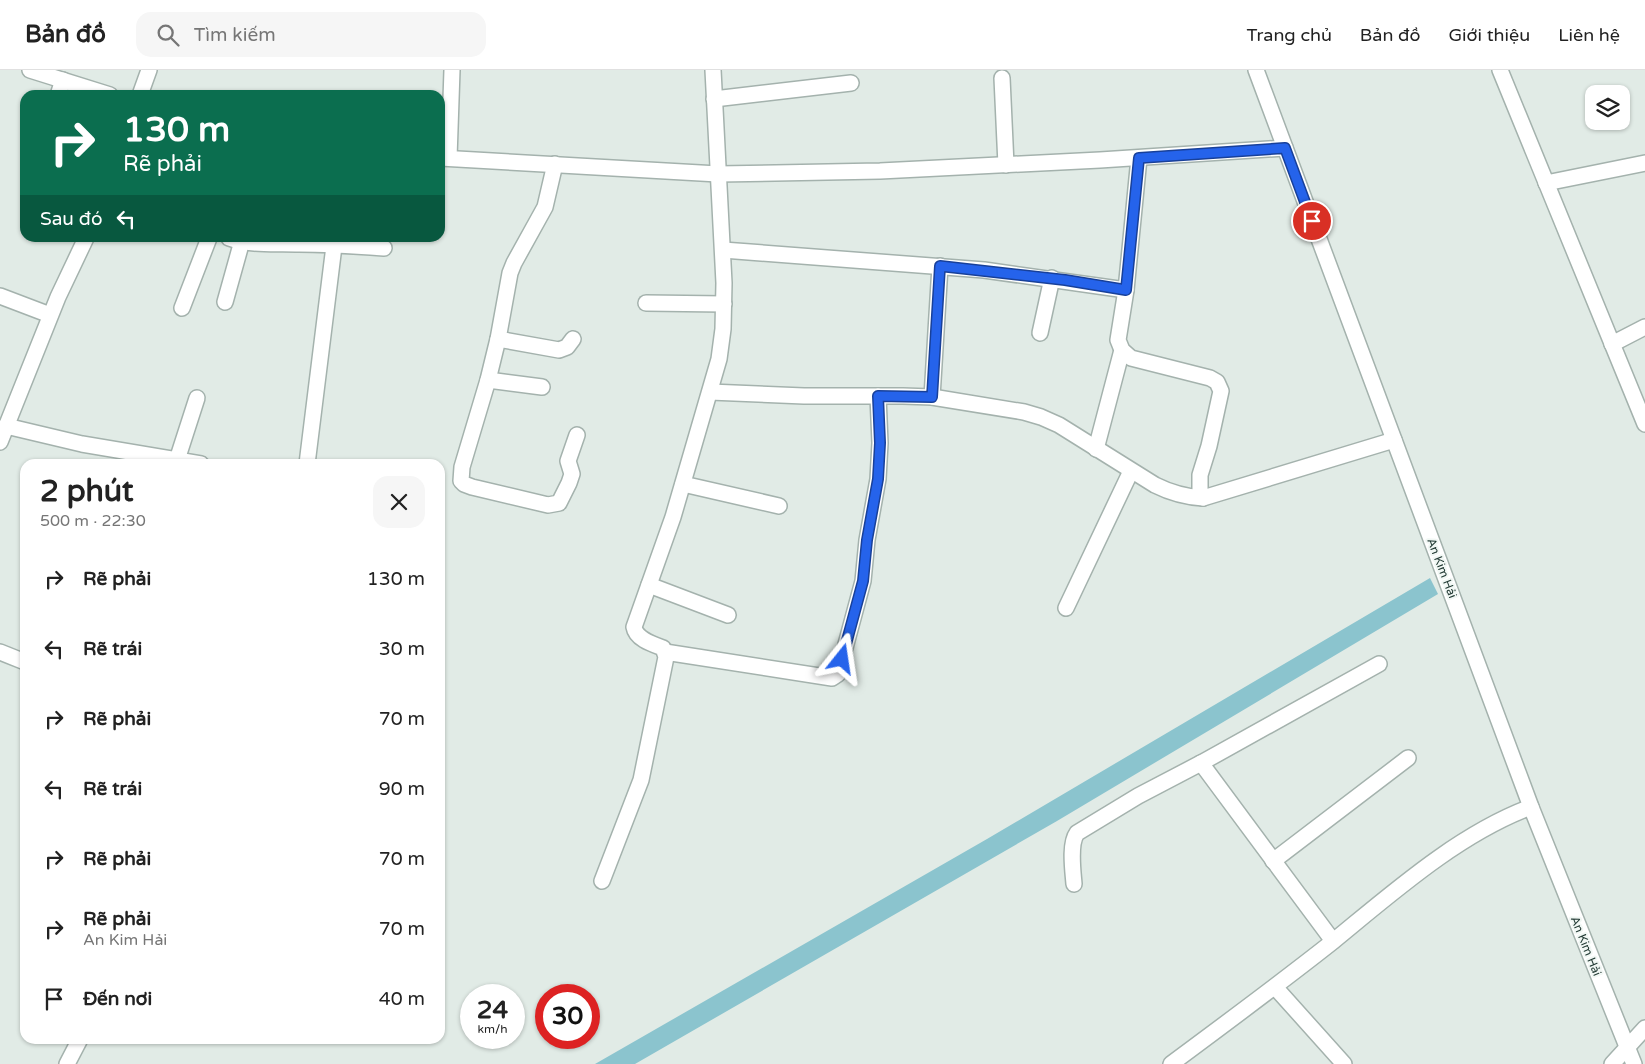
<!DOCTYPE html>
<html lang="vi">
<head>
<meta charset="utf-8">
<style>
	:root { --surface:#fff; --page:#f6f6f6; --text:#222; --muted:#767676; --line:#e0e0e0 }
	body { margin:0; font-family:"Varela Round",sans-serif; background:var(--page); color:var(--text); height:100vh; display:flex; flex-direction:column; font-size:19px; white-space:nowrap }
	* { box-sizing:border-box; margin:0 }
	p { font-size:16px; color:var(--muted) }
	.icon { flex:none; width:28px; height:28px; fill:none; stroke:currentColor; stroke-width:2; stroke-linecap:round; stroke-linejoin:round }
	.map { position:relative; flex:1; overflow:hidden }
	.sheet { position:absolute; left:20px; top:389px; width:425px; height:585px; display:flex; flex-direction:column; background:var(--surface); border-radius:15px; box-shadow:0 1px 4px #0004 }
	.sheet>* { flex:none }
	.banner { position:absolute; left:20px; top:20px; width:425px; height:152px; border-radius:15px; box-shadow:0 1px 4px #0004; background:#0b6e4f; color:#fff; overflow:hidden }
	.buttons { position:absolute; left:1585px; top:15px; display:grid; gap:10px }
	.buttons a { display:grid; place-items:center; width:45px; height:45px; border-radius:10px; background:var(--surface); box-shadow:0 1px 4px #0004; font-size:25px }
	.speed { position:absolute; left:460px; top:914px; display:flex; gap:10px; font-size:25px; font-weight:700; text-align:center }
	.speed>* { display:grid; place-content:center; width:65px; height:65px; border-radius:50%; background:var(--surface); box-shadow:0 1px 4px #0004; line-height:1 }
	.speed small { font-size:12px; font-weight:400 }
	.speed .limit { border:8px solid #d22; background:#fff; color:#111 }
	.pin { position:absolute; display:grid; place-items:center; width:42px; height:42px; color:#fff; margin:-21px; border:2px solid #fff; border-radius:50%; box-shadow:0 1px 5px #0007 }
	.me { position:absolute; width:55px; margin:-28px; rotate:15deg; stroke-linejoin:round; filter:drop-shadow(0 0 4px #0008) }
	.turn { display:flex; align-items:center; gap:18px; height:105px; padding:0 20px; font-size:22px }
	.turn .icon { width:65px; height:65px; stroke-width:2.5 }
	.turn b { display:block; font-size:35px; line-height:42px }
	.then { display:flex; align-items:center; height:48px; padding:0 20px; background:#0003; gap:10px; font-size:19px }
	.round { display:grid; place-items:center; flex:none; width:52px; height:52px; border-radius:15px; background:var(--page) }
	.overview { display:flex; align-items:center; justify-content:space-between; height:85px; padding:0 20px }
	h1 { font-size:30px; font-weight:700; line-height:38px }
	ul { padding:0; list-style:none }
	li { display:flex; align-items:center; gap:15px; height:70px; padding:0 20px }
	li div { flex:1 }
	li b { display:block; font-size:19px }
	li em { font-style:normal }
	header { display:flex; align-items:center; gap:30px; box-sizing:border-box; height:70px; padding:0 25px; background:var(--surface); border-bottom:1px solid var(--line) }
	header strong { font-size:24px }
	nav { display:flex; gap:28px; margin-inline-start:auto; font-size:18px }
	.search { width:350px; height:45px; background:var(--page); display:flex; align-items:center; gap:12px; box-sizing:border-box; padding:0 18px; border-radius:15px; color:var(--muted); font-size:19px }
	.map>svg:first-child { display:block }
</style>
</head>
<body>
<header>
<strong>Bản đồ</strong>
<div class="search"><svg class="icon" aria-label="search" viewBox="0 0 24 24"><circle cx="10" cy="10" r="6"/><path d="M15 15l6 6"/></svg>Tìm kiếm</div>
<nav><a>Trang chủ</a><a>Bản đồ</a><a>Giới thiệu</a><a>Liên hệ</a></nav>
</header>
<div class="map">
<svg width="1645" height="994" viewBox="0 0 1645 994">
	<rect width="100%" height="100%" fill="#e1ebe6"/>
	<path fill="#8bc4ce" d="M1430,508L1438,524L1057,751L635,994H595L987,769Z"/>
	<g fill="none" stroke-linecap="round" stroke-linejoin="round">
		<defs>
			<g id="minor">
				<path d="M30,0L110,25"/>
				<path d="M1500,0L1645,354"/>
				<path d="M1002,8L1006,95"/>
				<path d="M58,25L63,10"/>
				<path d="M140,25L149,0"/>
				<path d="M714,29L851,13"/>
				<path d="M440,88L718,104L880,101L1100,90L1285,78"/>
				<path d="M449,88L452,0"/>
				<path d="M1139,88L1126,220L1118,270L1122,280L1131,288L1210,308L1217,312L1221,321L1209,376L1200,405V420L1203,428"/>
				<path d="M555,94L545,137L514,193L510,203L498,269L488,310L462,397L461,411L464,414L472,417L548,435L559,433L569,413L572,404L568,391L577,365"/>
				<path d="M1546,113L1645,93"/>
				<path d="M229,168C252,176 275,173 299,174C327,174 356,176 384,178"/>
				<path d="M723,180L984,200L1126,220"/>
				<path d="M0,226L50,245"/>
				<path d="M225,232L242,171"/>
				<path d="M646,233L724,234"/>
				<path d="M182,238L209,168"/>
				<path d="M1040,263L1052,208"/>
				<path d="M498,269L559,280L567,277L573,269"/>
				<path d="M1612,274L1645,257"/>
				<path d="M488,310L542,317"/>
				<path d="M710,322L804,326H903L932,327L1024,342L1041,347L1059,355L1155,415C1171,423 1185,427 1203,428L1394,370"/>
				<path d="M932,327L940,196"/>
				<path d="M6,356L82,374L201,394"/>
				<path d="M0,372L58,227L86,168"/>
				<path d="M1096,379L1122,280"/>
				<path d="M177,390L197,328"/>
				<path d="M307,394L335,168"/>
				<path d="M683,414L779,436"/>
				<path d="M649,515L728,545"/>
				<path d="M1066,538L1131,401"/>
				<path d="M0,582L25,592"/>
				<path d="M665,582L832,608L838,604L863,511L867,470L878,409L880,373L878,326"/>
				<path d="M1201,693L1333,871"/>
				<path d="M1273,791L1408,688"/>
				<path d="M602,811L641,710L666,587L663,578C652,574 636,569 634,557L673,447L719,289L723,259L724,213L713,0"/>
				<path d="M1074,814C1073,801 1069,774 1077,763L1138,726L1201,693L1379,594"/>
				<path d="M1275,917L1344,994"/>
				<path d="M67,994L80,969"/>
				<path d="M1171,994C1225,954 1279,914 1331,873C1391,824 1458,764 1531,737"/>
				<path d="M1612,994L1645,958"/>
			</g>
			<path id="tertiary" d="M1256,0L1531,737L1634,994"/>
		</defs>
		<use href="#minor" stroke="#a4b2ad" stroke-width="18"/>
		<use href="#tertiary" stroke="#a4b2ad" stroke-width="18"/>
		<use href="#minor" stroke="#fff" stroke-width="15"/>
		<use href="#tertiary" stroke="#fff" stroke-width="15"/>
	</g>
	<g fill="none" stroke-linecap="round" stroke-linejoin="round">
		<defs>
			<path id="route" d="M842,589L863,511L867,470L878,409L880,373L878,326L932,327L940,196L1065,210L1126,220L1139,88L1285,78L1312,151"/>
		</defs>
		<use href="#route" stroke="#184099" stroke-width="12"/>
		<use href="#route" stroke="#2563eb" stroke-width="9"/>
	</g>
	<g text-anchor="middle" dominant-baseline="central" stroke-width="4" stroke-linejoin="round" paint-order="stroke">
		<g font-size="12" fill="#223a34" stroke="#f1f7f4">
			<text transform="translate(1442 498) rotate(69)">An Kim Hải</text>
			<text transform="translate(1586 876) rotate(68)">An Kim Hải</text>
		</g>
	</g>
</svg>
<div class="buttons">
<a><svg class="icon" aria-label="layers" viewBox="0 0 24 24"><path d="M12 4l9 5-9 5-9-5zM3 14l9 5 9-5"/></svg></a>
</div>
<div class="speed"><div>24<small>km/h</small></div><div class="limit">30</div></div>
<div class="pin" style="left:1312px;top:151px;background:#d93025"><svg class="icon" aria-label="arrive" viewBox="0 0 24 24"><path d="M6 21V4h12l-3 4 3 4H6"/></svg></div>
<svg class="me" style="left:842px;top:589px" viewBox="-20 -20 40 40"><path d="M0-17L14 15 0 8-14 15z" fill="#2563eb" stroke="#fff" stroke-width="4"/></svg>
<div class="banner">
<div class="turn"><svg class="icon" aria-label="right" viewBox="0 0 24 24"><path d="M7 20v-9h11M14 6l5 5-5 5"/></svg><div><b>130 m</b>Rẽ phải</div></div>
<div class="then">Sau đó<svg class="icon" aria-label="left" viewBox="0 0 24 24"><path d="M17 20v-9H6M10 6l-5 5 5 5"/></svg></div>
</div>
<section class="sheet">
<div class="overview"><div><h1>2 phút</h1><p>500 m · 22:30</p></div><a class="round"><svg class="icon" aria-label="close" viewBox="0 0 24 24"><path d="M6 6l12 12M18 6L6 18"/></svg></a></div>
<ul>
<li><svg class="icon" aria-label="right" viewBox="0 0 24 24"><path d="M7 20v-9h11M14 6l5 5-5 5"/></svg><div><b>Rẽ phải</b></div><em>130 m</em></li>
<li><svg class="icon" aria-label="left" viewBox="0 0 24 24"><path d="M17 20v-9H6M10 6l-5 5 5 5"/></svg><div><b>Rẽ trái</b></div><em>30 m</em></li>
<li><svg class="icon" aria-label="right" viewBox="0 0 24 24"><path d="M7 20v-9h11M14 6l5 5-5 5"/></svg><div><b>Rẽ phải</b></div><em>70 m</em></li>
<li><svg class="icon" aria-label="left" viewBox="0 0 24 24"><path d="M17 20v-9H6M10 6l-5 5 5 5"/></svg><div><b>Rẽ trái</b></div><em>90 m</em></li>
<li><svg class="icon" aria-label="right" viewBox="0 0 24 24"><path d="M7 20v-9h11M14 6l5 5-5 5"/></svg><div><b>Rẽ phải</b></div><em>70 m</em></li>
<li><svg class="icon" aria-label="right" viewBox="0 0 24 24"><path d="M7 20v-9h11M14 6l5 5-5 5"/></svg><div><b>Rẽ phải</b><p>An Kim Hải</p></div><em>70 m</em></li>
<li><svg class="icon" aria-label="arrive" viewBox="0 0 24 24"><path d="M6 21V4h12l-3 4 3 4H6"/></svg><div><b>Đến nơi</b></div><em>40 m</em></li>
</ul>
</section>
</div>
</body>
</html>
